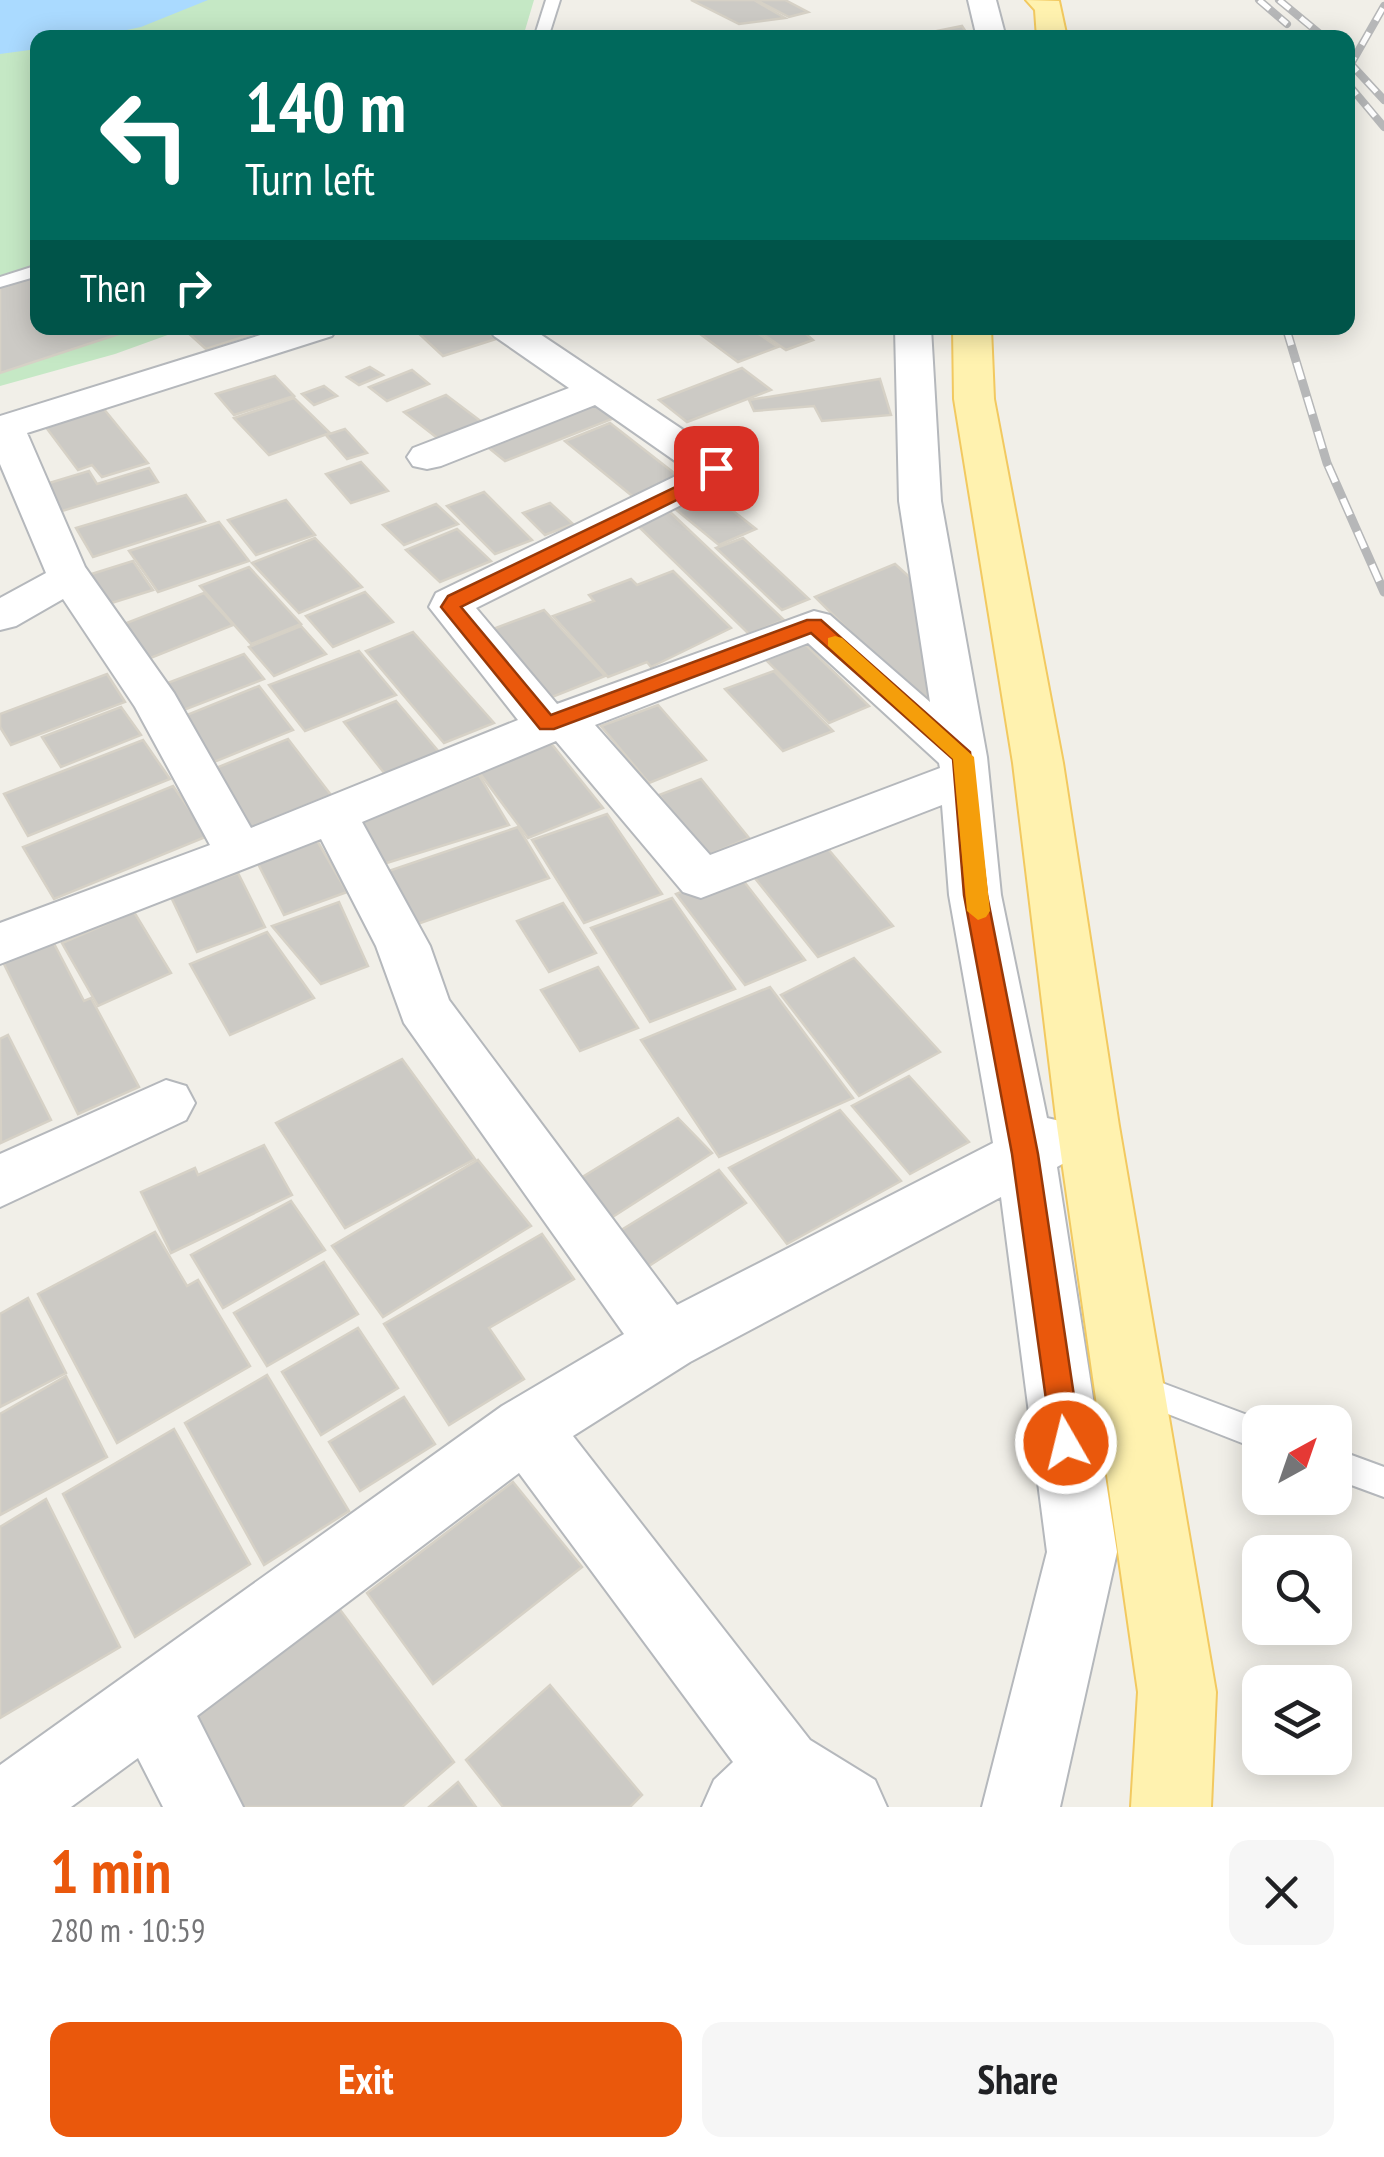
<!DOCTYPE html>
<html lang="en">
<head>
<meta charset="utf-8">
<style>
	:root { --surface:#fff; --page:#f6f6f6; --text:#202124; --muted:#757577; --accent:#ea580c }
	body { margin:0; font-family:"PT Sans Narrow",sans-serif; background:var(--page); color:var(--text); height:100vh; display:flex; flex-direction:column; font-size:38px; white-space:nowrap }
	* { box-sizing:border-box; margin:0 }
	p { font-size:32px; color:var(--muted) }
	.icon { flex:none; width:55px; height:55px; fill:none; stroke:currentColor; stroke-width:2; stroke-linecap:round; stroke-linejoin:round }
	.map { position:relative; height:1807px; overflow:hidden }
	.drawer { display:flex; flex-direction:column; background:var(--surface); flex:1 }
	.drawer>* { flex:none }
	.top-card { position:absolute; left:30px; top:30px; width:1325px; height:305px; border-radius:20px; box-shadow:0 5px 25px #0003; background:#00695c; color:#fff; overflow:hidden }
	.needle { width:65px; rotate:40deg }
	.buttons { position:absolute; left:1242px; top:1405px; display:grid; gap:20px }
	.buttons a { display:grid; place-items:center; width:110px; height:110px; border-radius:20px; background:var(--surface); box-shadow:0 5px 25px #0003; font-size:50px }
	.pin { position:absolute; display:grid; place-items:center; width:85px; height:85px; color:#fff; margin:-42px; border-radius:20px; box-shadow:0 5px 15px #0006 }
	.me { position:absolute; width:110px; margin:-55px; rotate:352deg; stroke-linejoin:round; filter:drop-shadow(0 0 8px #0008) }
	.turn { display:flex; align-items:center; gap:35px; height:210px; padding:0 50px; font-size:45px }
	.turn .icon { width:130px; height:130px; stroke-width:2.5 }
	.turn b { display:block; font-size:70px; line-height:85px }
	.then { display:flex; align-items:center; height:95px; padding:0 50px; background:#0003; gap:20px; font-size:38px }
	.round { display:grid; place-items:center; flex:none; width:105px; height:105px; border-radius:20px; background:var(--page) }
	.headline { display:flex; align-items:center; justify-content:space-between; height:170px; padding:0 50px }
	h1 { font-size:60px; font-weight:700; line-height:75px; color:var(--accent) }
	.action { display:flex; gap:20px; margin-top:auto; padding:20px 50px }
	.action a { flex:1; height:115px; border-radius:20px; background:var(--accent); color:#fff; font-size:40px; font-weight:700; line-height:115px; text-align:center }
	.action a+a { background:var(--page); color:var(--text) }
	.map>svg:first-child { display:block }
</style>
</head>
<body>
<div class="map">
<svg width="1384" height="1807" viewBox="0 0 1384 1807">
	<rect width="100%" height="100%" fill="#f1efe8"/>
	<path fill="#c5e8c5" d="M0,0H534L523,37L38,38V328H187L115,354L0,386Z"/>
	<path fill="#aadaff" d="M0,0H208L141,27L93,37L38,38L37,49L0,54Z"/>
	<g fill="#cccac5" stroke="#d6d1c6" stroke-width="2.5">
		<path d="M691,0H754L785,18L739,24Z"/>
		<path d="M756,0H785L808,12L789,17Z"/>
		<path d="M962,26L970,38H926L922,34Z"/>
		<path d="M38,277V328H137L0,373V288Z"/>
		<path d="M192,328H271L206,349L185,330Z"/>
		<path d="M413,328H483L496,339L443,356Z"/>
		<path d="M706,328H750L778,347L738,362L696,331Z"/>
		<path d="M754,328H799L813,340L786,350Z"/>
		<path d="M370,367L383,375L359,385L347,377Z"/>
		<path d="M742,368L771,390L687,422L659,400Z"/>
		<path d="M412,370L429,384L387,401L369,387Z"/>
		<path d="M275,376L294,396L234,415L216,394Z"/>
		<path d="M880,379L891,415L822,421L814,406L754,411L749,400Z"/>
		<path d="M324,386L337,396L314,405L302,394Z"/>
		<path d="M446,395L483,423L440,440L404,412Z"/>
		<path d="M294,398L330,433L269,455L234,418Z"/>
		<path d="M595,400L617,417L505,461L484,444Z"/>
		<path d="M103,408L148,463L102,477L92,465L78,470L45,426Z"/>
		<path d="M610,423L683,480L636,499L565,441Z"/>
		<path d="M345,429L367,453L347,459L326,435Z"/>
		<path d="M361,462L388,491L351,503L326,474Z"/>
		<path d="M149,468L158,482L52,514L36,487L89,471L97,484Z"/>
		<path d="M704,488L756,529L719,545L668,503Z"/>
		<path d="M484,492L532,540L495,554L447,506Z"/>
		<path d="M186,495L205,521L93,557L76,528Z"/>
		<path d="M286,500L315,535L256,555L228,520Z"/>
		<path d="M550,503L573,524L545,535L523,513Z"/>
		<path d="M436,504L458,524L404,545L383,525Z"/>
		<path d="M670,512L784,620L749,634L636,524Z"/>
		<path d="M219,522L249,561L158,592L129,551Z"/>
		<path d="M457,529L491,561L440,582L406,550Z"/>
		<path d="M315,538L362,587L299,613L252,563Z"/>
		<path d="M743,538L809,599L782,610L716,548Z"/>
		<path d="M133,561L153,590L102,606L85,576Z"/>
		<path d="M895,564L916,583L935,699L923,704L815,597Z"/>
		<path d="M249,567L301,624L251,644L200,586Z"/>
		<path d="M673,571L731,628L651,667L647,662L608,677L553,616L594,601L589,595L631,579L637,585Z"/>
		<path d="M365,592L393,622L333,647L306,616Z"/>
		<path d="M204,593L233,625L138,663L111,629Z"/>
		<path d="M544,610L605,676L552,697L493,629Z"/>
		<path d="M301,626L326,654L274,676L249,647Z"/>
		<path d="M413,632L494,723L444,743L366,651Z"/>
		<path d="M805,644L869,706L829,723L766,660Z"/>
		<path d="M359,651L396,695L305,731L269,685Z"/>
		<path d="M244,654L264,679L168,716L149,690Z"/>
		<path d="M774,671L833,731L783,751L725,689Z"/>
		<path d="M107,674L125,702L11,745L0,727V714Z"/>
		<path d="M259,686L293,730L204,766L172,721Z"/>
		<path d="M396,701L439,752L385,774L344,722Z"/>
		<path d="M658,705L706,760L649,783L601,726Z"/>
		<path d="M121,707L141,735L61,767L42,737Z"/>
		<path d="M546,737L603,808L528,838L473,764Z"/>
		<path d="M288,739L331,795L246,830L206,772Z"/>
		<path d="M143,740L170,779L28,836L4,794Z"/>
		<path d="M479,775L509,825L377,866L349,824Z"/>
		<path d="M701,779L749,838L706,856L659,795Z"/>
		<path d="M173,786L208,836L54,899L23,847Z"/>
		<path d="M607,814L662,894L584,923L532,840Z"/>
		<path d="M518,827L549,878L409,927L380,874Z"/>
		<path d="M315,837L347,892L284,915L255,858Z"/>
		<path d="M823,843L893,926L818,957L750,872Z"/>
		<path d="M735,870L805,960L745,985L676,894Z"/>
		<path d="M238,873L265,927L197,952L171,897Z"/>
		<path d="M672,898L735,989L650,1022L591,928Z"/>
		<path d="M339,902L368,966L321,984L272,926Z"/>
		<path d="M563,903L596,953L549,972L517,921Z"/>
		<path d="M134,912L171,973L98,1006L62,943Z"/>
		<path d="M267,932L314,998L230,1035L190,964Z"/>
		<path d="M49,934L84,1001L91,998L139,1087L78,1114L0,956Z"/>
		<path d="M854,958L940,1052L859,1096L781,995Z"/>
		<path d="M598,967L638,1028L580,1051L541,990Z"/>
		<path d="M770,987L853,1098L719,1157L641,1040Z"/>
		<path d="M8,1035L51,1120L1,1143L0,1039Z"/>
		<path d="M402,1059L475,1159L345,1228L276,1123Z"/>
		<path d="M909,1076L969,1142L910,1174L852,1106Z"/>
		<path d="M840,1110L901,1181L787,1244L729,1168Z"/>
		<path d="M678,1118L712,1153L603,1223L571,1184Z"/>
		<path d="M264,1145L292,1195L171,1253L141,1192L195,1168L198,1175Z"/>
		<path d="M478,1160L531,1226L383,1317L332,1246Z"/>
		<path d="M719,1170L746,1203L635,1275L605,1240Z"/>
		<path d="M291,1201L325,1250L223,1308L191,1255Z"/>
		<path d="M155,1232L187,1286L198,1280L250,1366L117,1443L38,1294Z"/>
		<path d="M542,1234L574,1279L489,1328L524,1379L449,1425L384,1324Z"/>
		<path d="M324,1262L358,1314L267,1366L234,1313Z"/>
		<path d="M28,1298L66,1373L0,1407V1314Z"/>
		<path d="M358,1328L398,1388L321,1435L282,1372Z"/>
		<path d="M267,1375L349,1511L264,1565L185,1423Z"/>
		<path d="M66,1376L107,1457L0,1515V1414Z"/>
		<path d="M404,1397L435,1444L360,1491L329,1442Z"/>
		<path d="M174,1429L250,1564L135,1637L63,1494Z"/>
		<path d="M513,1482L582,1567L433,1684L367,1593Z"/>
		<path d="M46,1499L120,1647L0,1718V1527Z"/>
		<path d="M323,1587L454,1762L402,1807H232L167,1707Z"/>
		<path d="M550,1685L642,1795L630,1807H503L466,1760Z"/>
		<path d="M458,1782L476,1807H429Z"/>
	</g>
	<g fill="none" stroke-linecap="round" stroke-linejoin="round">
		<defs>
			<g id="service">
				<path d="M546,0H560L548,38H534Z"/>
				<path d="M38,265V276L0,287V277Z"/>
				<path d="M1133,1372L1266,1422H1260V1450L1122,1396L1117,1386L1122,1376Z"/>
				<path d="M1335,1449L1384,1467V1497L1335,1479Z"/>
			</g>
			<g id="minor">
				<path d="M968,0H996L1006,38H977Z"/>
				<path d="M283,328H337L332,336L27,433L85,567L174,693L251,828L518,720L429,607L436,593L688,470L595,405L441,466L427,469L413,466L407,457L413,448L569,388L494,336L489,328H531L731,462L737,471L731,480L476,608L557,704L814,611L830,615L930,702L899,501L895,328H931L941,501L987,757L1001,895L1047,1118L1073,1124L1081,1141L1073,1158L1057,1167L1117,1552L1060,1807H982L1047,1552L1001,1197L690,1362L573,1436L810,1740L875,1780L887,1807H702L714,1780L733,1762L519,1473L197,1716L243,1807H163L138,1758L71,1807H0V1765L502,1406L624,1334L404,1023L376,946L321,839L0,964V923L210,845L135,707L63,599L16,626L0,630V598L46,573L0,464V416ZM808,643L939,763L940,768L710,855L595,725ZM556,741L683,892L701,898L942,805L949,895L993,1143L677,1305L449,1000L430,946L362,822Z"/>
				<path d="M166,1080L186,1086L195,1103L186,1120L0,1207V1154Z"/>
			</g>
			<g id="primary">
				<path d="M1026,0L1059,1L1067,38H1037L1035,10Z"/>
				<path d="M953,328H991L994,399L1063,763L1119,1126L1216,1692L1211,1807H1131L1138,1692L1057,1126L1013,763L954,399Z"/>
			</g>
		</defs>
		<use href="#service" stroke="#b5b8bc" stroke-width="4"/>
		<use href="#minor" stroke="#b5b8bc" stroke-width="4"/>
		<use href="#primary" stroke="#f2c960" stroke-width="4"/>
		<use href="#service" fill="#fff" fill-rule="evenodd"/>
		<use href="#minor" fill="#fff" fill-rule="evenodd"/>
		<use href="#primary" fill="#fff2af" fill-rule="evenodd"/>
		<defs>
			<g id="rail-far1">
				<path d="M1259,0L1287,24"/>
				<path d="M1279,0L1325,38"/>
				<path d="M1348,61L1384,100"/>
				<path d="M1348,69L1384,6"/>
				<path d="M1348,84L1384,127"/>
			</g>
			<path id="rail" d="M1286,328L1327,463L1384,592"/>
		</defs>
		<use href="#rail-far1" stroke="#b6b7b8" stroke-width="8"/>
		<use href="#rail" stroke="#b6b7b8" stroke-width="9"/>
		<use href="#rail-far1" stroke="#fff" stroke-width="5" stroke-dasharray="14" stroke-linecap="butt"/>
		<use href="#rail" stroke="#fff" stroke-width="6" stroke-dasharray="18" stroke-linecap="butt"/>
	</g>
	<path fill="#ea580c" stroke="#983908" stroke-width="2.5" d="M716,462L724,468L721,478L461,607L551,715L807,620H821L970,752L987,895L1038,1154L1081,1443L1077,1453L1066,1457L1056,1453L1052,1443L1012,1154L964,895L953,759L811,633L554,729H540L441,607L448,596L707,472L709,464Z"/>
	<path fill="#f59e0b" d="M835,636L842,638L974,757L990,911L986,917L978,920L967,911L953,759L828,646V638Z"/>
</svg>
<div class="buttons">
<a><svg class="needle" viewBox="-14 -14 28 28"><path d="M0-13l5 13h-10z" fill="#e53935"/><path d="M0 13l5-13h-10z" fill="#757577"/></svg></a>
<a><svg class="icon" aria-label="search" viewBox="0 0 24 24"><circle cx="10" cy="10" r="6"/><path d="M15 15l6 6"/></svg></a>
<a><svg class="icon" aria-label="layers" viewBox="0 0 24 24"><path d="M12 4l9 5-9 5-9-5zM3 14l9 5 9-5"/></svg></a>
</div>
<div class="pin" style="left:716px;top:468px;background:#d93025"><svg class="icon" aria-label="arrive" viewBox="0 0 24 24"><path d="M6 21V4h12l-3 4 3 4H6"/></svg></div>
<svg class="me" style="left:1066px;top:1443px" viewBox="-20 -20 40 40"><circle r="17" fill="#ea580c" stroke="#fff" stroke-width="3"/><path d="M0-11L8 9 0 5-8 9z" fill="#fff"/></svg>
<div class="top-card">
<div class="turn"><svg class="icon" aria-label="left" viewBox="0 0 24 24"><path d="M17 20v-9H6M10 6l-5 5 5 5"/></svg><div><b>140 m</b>Turn left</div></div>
<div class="then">Then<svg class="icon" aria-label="right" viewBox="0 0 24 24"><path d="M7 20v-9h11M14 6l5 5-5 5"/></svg></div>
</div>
</div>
<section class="drawer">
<div class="headline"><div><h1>1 min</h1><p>280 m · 10:59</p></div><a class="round"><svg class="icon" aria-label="close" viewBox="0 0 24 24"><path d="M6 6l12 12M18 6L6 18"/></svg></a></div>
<div class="action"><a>Exit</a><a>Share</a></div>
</section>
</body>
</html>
